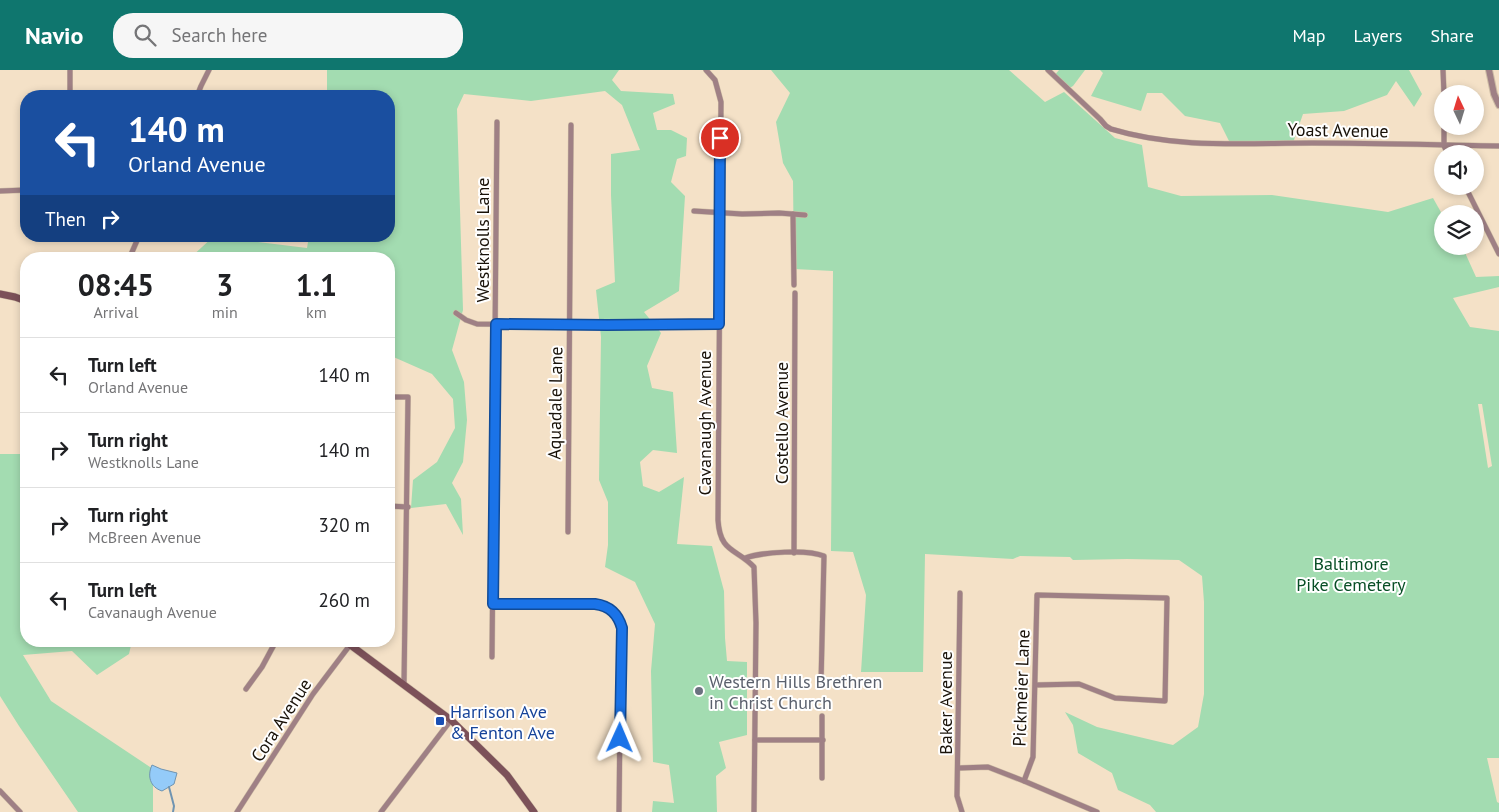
<!DOCTYPE html>
<html lang="en">
<head>
<meta charset="utf-8">
<style>
	:root { --surface:#fff; --page:#f6f6f6; --text:#202124; --muted:#757577; --line:#e0e0e0; --accent:#0f766e }
	body { margin:0; font-family:"PT Sans",sans-serif; background:var(--page); color:var(--text); height:100vh; display:flex; flex-direction:column; font-size:19px; white-space:nowrap }
	* { box-sizing:border-box; margin:0 }
	p { font-size:16px; color:var(--muted) }
	.icon { flex:none; width:28px; height:28px; fill:none; stroke:currentColor; stroke-width:2; stroke-linecap:round; stroke-linejoin:round }
	.map { position:relative; flex:1; overflow:hidden }
	.panel { position:absolute; left:20px; top:182px; width:375px; height:395px; display:flex; flex-direction:column; background:var(--surface); border-radius:20px; box-shadow:0 2px 8px #0003 }
	.panel>* { flex:none }
	.top-card { position:absolute; left:20px; top:20px; width:375px; height:152px; border-radius:20px; box-shadow:0 2px 8px #0003; background:#1a4fa0; color:#fff; overflow:hidden }
	.needle { width:32px; rotate:356deg }
	.fabs { position:absolute; left:1434px; top:15px; display:grid; gap:10px }
	.fabs a { display:grid; place-items:center; width:50px; height:50px; border-radius:50%; background:var(--surface); box-shadow:0 2px 8px #0003; font-size:25px }
	.pin { position:absolute; display:grid; place-items:center; width:42px; height:42px; color:#fff; margin:-21px; border:2px solid #fff; border-radius:50%; box-shadow:0 1px 5px #0007 }
	.me { position:absolute; width:55px; margin:-28px; rotate:1deg; stroke-linejoin:round; filter:drop-shadow(0 0 4px #0008) }
	.turn { display:flex; align-items:center; gap:18px; height:105px; padding:0 25px; font-size:22px }
	.turn .icon { width:65px; height:65px; stroke-width:2.5 }
	.turn b { display:block; font-size:35px; line-height:42px }
	.then { display:flex; align-items:center; height:48px; padding:0 25px; background:#0003; gap:10px; font-size:19px }
	.eta { display:flex; justify-content:space-evenly; align-items:center; height:85px; text-align:center }
	.eta b { font-size:30px; font-weight:600; line-height:35px }
	ul { padding:0; list-style:none }
	li { display:flex; align-items:center; gap:15px; height:75px; padding:0 25px; border-top:1px solid var(--line) }
	li div { flex:1 }
	li b { display:block; font-size:19px }
	li em { font-style:normal }
	header { display:flex; align-items:center; gap:30px; box-sizing:border-box; height:70px; padding:0 25px; background:var(--accent); color:#fff }
	header strong { font-size:24px }
	nav { display:flex; gap:28px; margin-inline-start:auto; font-size:18px }
	.search { width:350px; height:45px; background:var(--page); display:flex; align-items:center; gap:12px; box-sizing:border-box; padding:0 18px; border-radius:20px; color:var(--muted); font-size:19px }
	.map>svg:first-child { display:block }
</style>
</head>
<body>
<header>
<strong>Navio</strong>
<div class="search"><svg class="icon" aria-label="search" viewBox="0 0 24 24"><circle cx="10" cy="10" r="6"/><path d="M15 15l6 6"/></svg>Search here</div>
<nav><a>Map</a><a>Layers</a><a>Share</a></nav>
</header>
<div class="map">
<svg width="1499" height="742" viewBox="0 0 1499 742">
	<rect width="100%" height="100%" fill="#f4e1c7"/>
	<g fill="#a3dcb1" fill-rule="evenodd">
		<path d="M327,0H619L612,10L621,21L673,24L675,34L653,43L657,60H671L687,68L686,86L677,89L671,112L685,126L679,221L644,242L661,263L647,296L652,318L673,322L677,383L653,380L640,392L643,416L659,422L684,407L677,474L712,476L724,521L725,568L727,591L747,592V665L719,672L726,698L716,706L717,742H652L653,731L674,733L669,695L653,692L651,601L655,554L635,512L605,497L608,475V432L599,410L601,267L596,220L615,212L611,125V84L640,80L622,35L605,21L531,31L464,24L457,39L463,240L452,280L464,312L467,350L463,392L452,413L461,429L463,465L446,434L411,438L413,410L437,392L455,358L453,329L432,304L389,285V189H189L214,166H247L250,171L307,178L309,166H389V26H327Z"/>
		<path d="M771,0H1009L1045,32L1064,22L1115,68L1142,75L1148,117L1181,126L1272,125L1388,142L1433,128L1442,144V176H1462L1476,207L1499,206V217L1453,228L1470,257L1499,261V688H1487L1497,732L1499,733V742H1156L1150,735L1118,720L1112,703L1078,683L1073,655L1065,642L1097,657L1173,675L1198,657L1204,624V532L1202,506L1179,490L1127,489L1073,490L1070,487L1020,486L1013,489L925,484L923,602H861L866,525L853,482L831,481L833,201L794,199L793,111L783,93L776,52L790,23ZM1478,334H1482L1492,396L1488,398Z"/>
		<path d="M1059,0H1085L1073,16L1068,19L1054,6Z"/>
		<path d="M1100,0H1409L1422,24L1414,37L1396,11L1387,25L1344,41L1303,44L1293,73H1230L1220,53L1185,46L1162,23H1147L1141,41L1091,26L1103,3Z"/>
		<path d="M0,384H26V571H132L129,584L97,605L72,581L23,585L51,631L153,699V742H78L19,656L0,626Z"/>
	</g>
	<path fill="#94cbf9" stroke="#6f94b1" d="M152,695L161,699L177,703L174,714L162,721C150,717 147,706 152,695Z"/>
	<g fill="none" stroke-linecap="round" stroke-linejoin="round">
		<path stroke="#6f94b1" stroke-width="2" d="M169,717L174,736L173,742"/>
		<defs>
			<g id="minor">
				<path d="M706,0L715,10L721,32L718,450C720,483 736,478 754,497L756,553L754,742"/>
				<path d="M1048,0L1100,49L1106,56L1111,59C1176,79 1245,73 1312,73C1374,73 1437,75 1499,76"/>
				<path d="M1443,0L1444,24"/>
				<path d="M70,26V0"/>
				<path d="M197,26L201,16L209,0"/>
				<path d="M1444,56V76L1448,84"/>
				<path d="M1465,116L1499,184"/>
				<path d="M0,121L26,120"/>
				<path d="M694,141L742,144L779,143L805,145"/>
				<path d="M793,144L794,215"/>
				<path d="M129,189L139,166"/>
				<path d="M456,243L466,250L477,254L607,255L719,254"/>
				<path d="M389,327H408L404,614"/>
				<path d="M389,436L408,437"/>
				<path d="M568,462L571,55"/>
				<path d="M794,483L795,223"/>
				<path d="M745,488C763,482 807,479 824,486L821,613"/>
				<path d="M960,523L957,726L962,742"/>
				<path d="M493,534H595C610,536 619,544 621,559L619,742"/>
				<path d="M492,587L497,52"/>
				<path d="M246,619L262,597L276,571"/>
				<path d="M755,670H823"/>
				<path d="M959,698L988,697L1024,711L1097,742"/>
				<path d="M822,708V646"/>
				<path d="M1024,711L1033,687L1037,525L1167,528L1165,631L1115,628L1079,614L1035,615"/>
				<path d="M0,721L20,742"/>
				<path d="M237,742L313,624L350,575"/>
				<path d="M381,742L451,650"/>
			</g>
			<path id="tertiary" d="M1489,0L1494,24L1499,35"/>
			<g id="secondary">
				<path d="M0,224L15,227L26,231"/>
				<path d="M345,571L451,650L507,705L534,742"/>
			</g>
		</defs>
		<use href="#minor" stroke="#cdbca5" stroke-width="6"/>
		<use href="#tertiary" stroke="#cdbca5" stroke-width="8"/>
		<use href="#secondary" stroke="#cdbca5" stroke-width="8"/>
		<use href="#minor" stroke="#9f8085" stroke-width="5"/>
		<use href="#tertiary" stroke="#9f8085" stroke-width="6"/>
		<use href="#secondary" stroke="#7c5159" stroke-width="7"/>
	</g>
	<g fill="none" stroke-linecap="round" stroke-linejoin="round">
		<defs>
			<path id="route" d="M620,668L622,558C618,544 610,536 595,534H493L496,254L607,255L719,254L720,68"/>
		</defs>
		<use href="#route" stroke="#114b97" stroke-width="12"/>
		<use href="#route" stroke="#1a73e8" stroke-width="9"/>
	</g>
	<circle fill="#6b7280" stroke="#fff" stroke-width="2" cx="699" cy="621" r="5"/>
	<rect fill="#1a4fb4" stroke="#fff" stroke-width="2" x="435" y="646" width="10" height="10" rx="2.5"/>
	<g text-anchor="middle" dominant-baseline="central" stroke-width="4" stroke-linejoin="round" paint-order="stroke">
		<g font-size="18" fill="#191209" stroke="#fff">
			<text transform="translate(1338 60) rotate(1)">Yoast Avenue</text>
			<text transform="translate(482 170) rotate(-90)">Westknolls Lane</text>
			<text transform="translate(555 333) rotate(-89)">Aquadale Lane</text>
			<text transform="translate(704 353) rotate(-90)">Cavanaugh Avenue</text>
			<text transform="translate(781 353) rotate(-90)">Costello Avenue</text>
			<text transform="translate(1021 618) rotate(-88)">Pickmeier Lane</text>
			<text transform="translate(945 633) rotate(-90)">Baker Avenue</text>
			<text transform="translate(281 650) rotate(-57)">Cora Avenue</text>
		</g>
		<g font-size="18" fill="#084e26" stroke="#fff">
			<text x="1351" y="493">Baltimore<tspan x="1351" dy="21">Pike Cemetery</tspan></text>
		</g>
		<g font-size="18" fill="#5b616d" stroke="#fff" text-anchor="start">
			<text x="709" y="611">Western Hills Brethren<tspan x="709" dy="21">in Christ Church</tspan></text>
		</g>
		<g font-size="18" fill="#164399" stroke="#fff" text-anchor="start">
			<text x="450" y="641">Harrison Ave<tspan x="450" dy="21">&amp; Fenton Ave</tspan></text>
		</g>
	</g>
</svg>
<div class="fabs">
<a><svg class="needle" viewBox="-14 -14 28 28"><path d="M0-13l5 13h-10z" fill="#e53935"/><path d="M0 13l5-13h-10z" fill="#757577"/></svg></a>
<a><svg class="icon" aria-label="sound" viewBox="0 0 24 24"><path d="M4 9h4l5-4v14l-5-4H4zM17 9q2 3 0 6"/></svg></a>
<a><svg class="icon" aria-label="layers" viewBox="0 0 24 24"><path d="M12 4l9 5-9 5-9-5zM3 14l9 5 9-5"/></svg></a>
</div>
<div class="pin" style="left:720px;top:68px;background:#d93025"><svg class="icon" aria-label="arrive" viewBox="0 0 24 24"><path d="M6 21V4h12l-3 4 3 4H6"/></svg></div>
<svg class="me" style="left:620px;top:668px" viewBox="-20 -20 40 40"><path d="M0-17L14 15 0 8-14 15z" fill="#1a73e8" stroke="#fff" stroke-width="4"/></svg>
<div class="top-card">
<div class="turn"><svg class="icon" aria-label="left" viewBox="0 0 24 24"><path d="M17 20v-9H6M10 6l-5 5 5 5"/></svg><div><b>140 m</b>Orland Avenue</div></div>
<div class="then">Then<svg class="icon" aria-label="right" viewBox="0 0 24 24"><path d="M7 20v-9h11M14 6l5 5-5 5"/></svg></div>
</div>
<section class="panel">
<div class="eta">
<div><b>08:45</b><p>Arrival</p></div>
<div><b>3</b><p>min</p></div>
<div><b>1.1</b><p>km</p></div>
</div>
<ul>
<li><svg class="icon" aria-label="left" viewBox="0 0 24 24"><path d="M17 20v-9H6M10 6l-5 5 5 5"/></svg><div><b>Turn left</b><p>Orland Avenue</p></div><em>140 m</em></li>
<li><svg class="icon" aria-label="right" viewBox="0 0 24 24"><path d="M7 20v-9h11M14 6l5 5-5 5"/></svg><div><b>Turn right</b><p>Westknolls Lane</p></div><em>140 m</em></li>
<li><svg class="icon" aria-label="right" viewBox="0 0 24 24"><path d="M7 20v-9h11M14 6l5 5-5 5"/></svg><div><b>Turn right</b><p>McBreen Avenue</p></div><em>320 m</em></li>
<li><svg class="icon" aria-label="left" viewBox="0 0 24 24"><path d="M17 20v-9H6M10 6l-5 5 5 5"/></svg><div><b>Turn left</b><p>Cavanaugh Avenue</p></div><em>260 m</em></li>
</ul>
</section>
</div>
</body>
</html>
